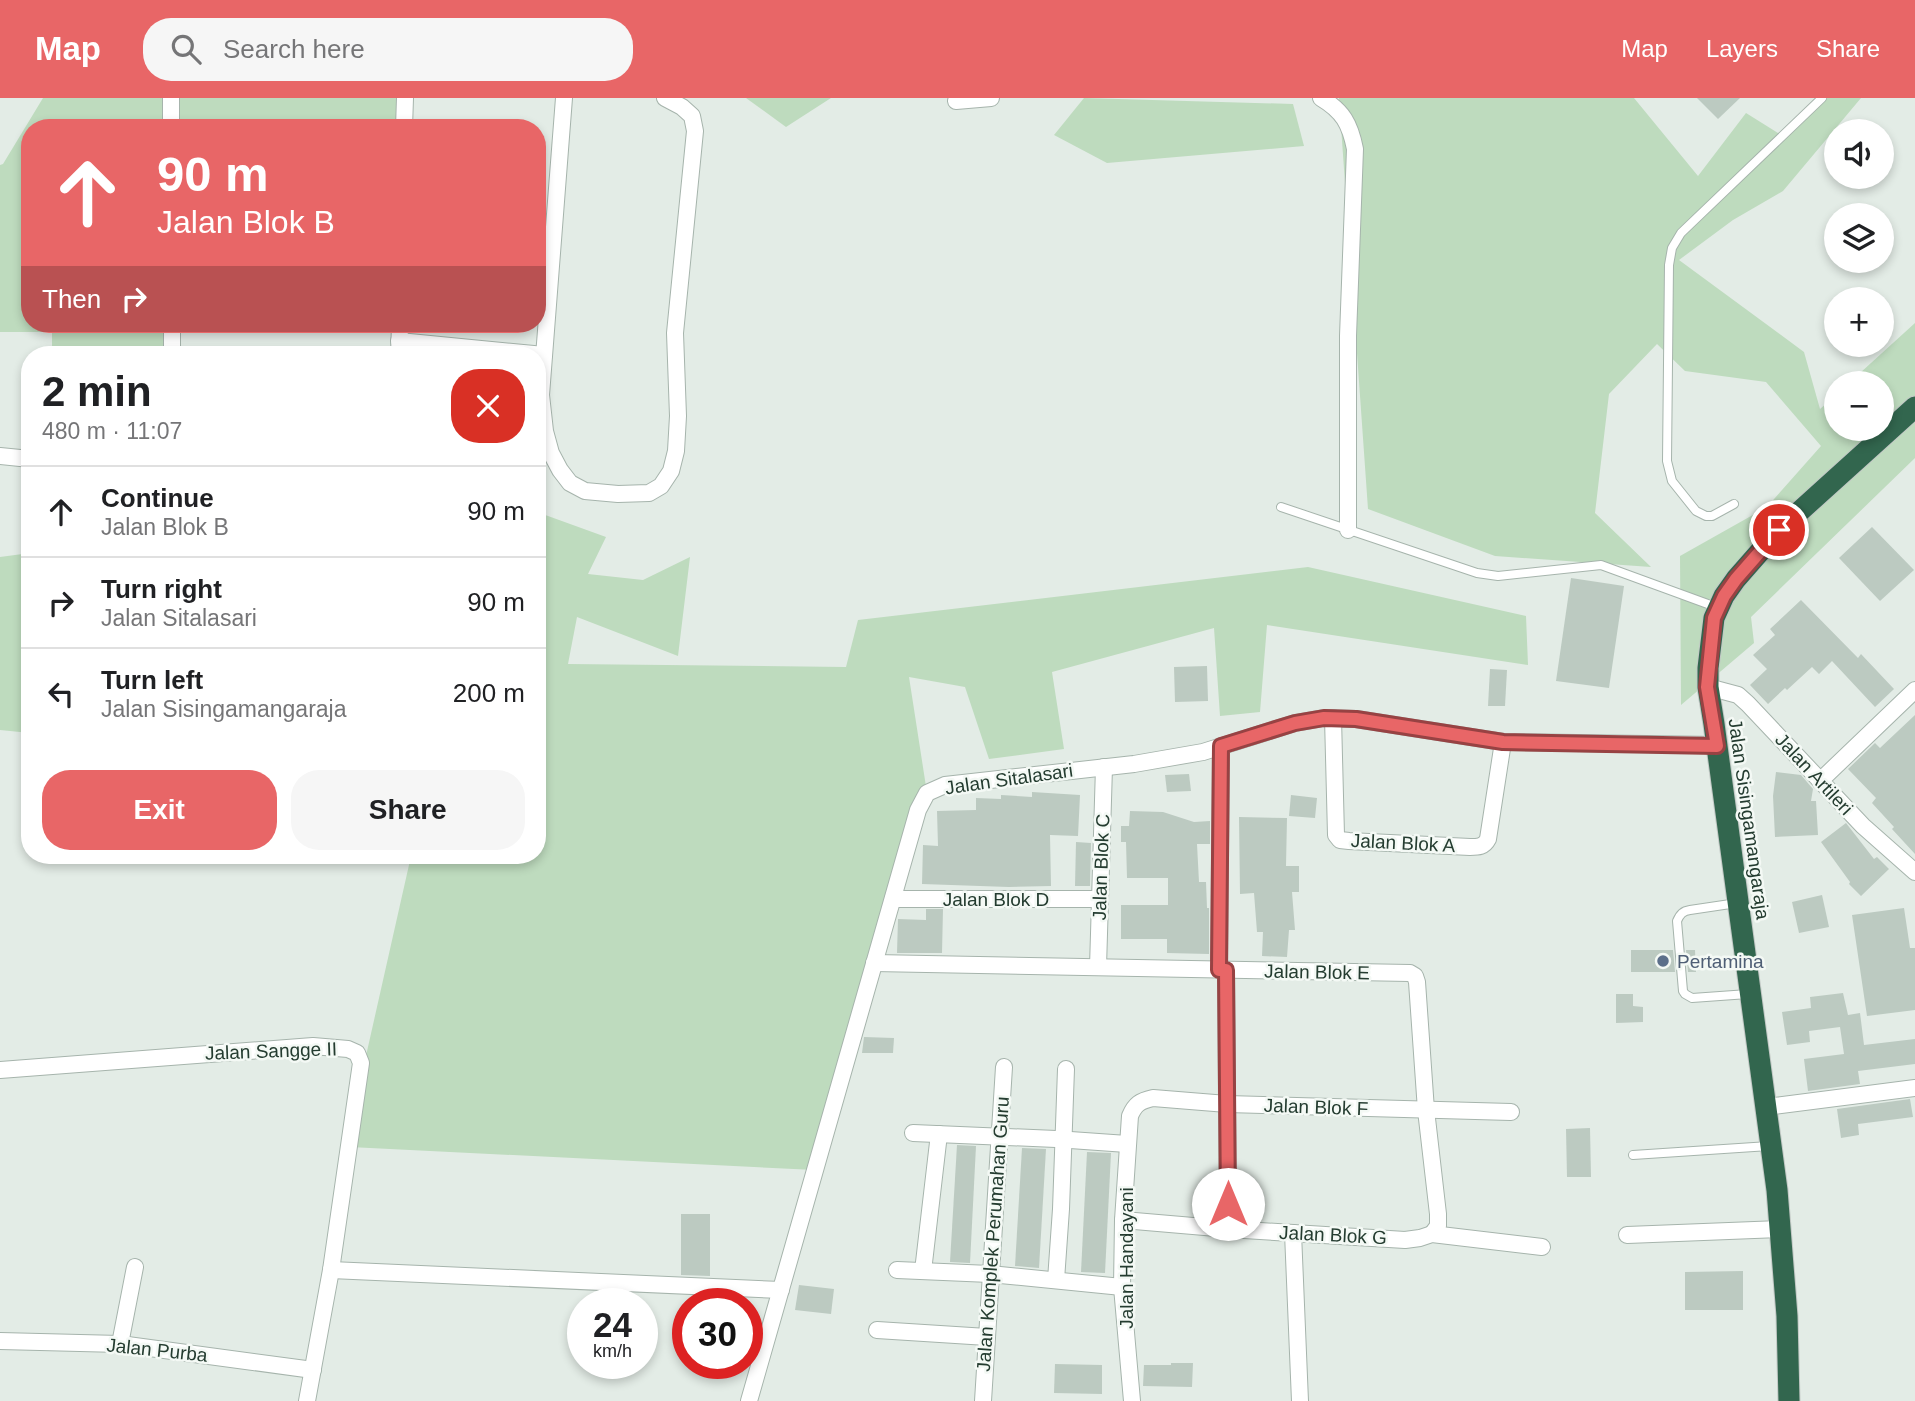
<!DOCTYPE html>
<html lang="en">
<head>
<meta charset="utf-8">
<style>
	:root { --surface:#fff; --page:#f6f6f6; --text:#202124; --muted:#757577; --line:#e0e0e0; --accent:#e86667 }
	body { margin:0; font-family:Arial,sans-serif; background:var(--page); color:var(--text); height:100vh; display:flex; flex-direction:column; font-size:26px; white-space:nowrap }
	* { box-sizing:border-box; margin:0 }
	p { font-size:23px; color:var(--muted) }
	.icon { flex:none; width:38px; height:38px; fill:none; stroke:currentColor; stroke-width:2; stroke-linecap:round; stroke-linejoin:round }
	.map { position:relative; flex:1; overflow:hidden }
	.panel { position:absolute; left:21px; top:248px; width:525px; height:518px; display:flex; flex-direction:column; background:var(--surface); border-radius:28px; box-shadow:0 4px 10px #0003 }
	.panel>* { flex:none }
	.hud { position:absolute; left:21px; top:21px; width:525px; height:214px; border-radius:28px; box-shadow:0 4px 10px #0003; background:#e86667; color:#fff; overflow:hidden }
	.tools { position:absolute; left:1824px; top:21px; display:grid; gap:14px }
	.tools a { display:grid; place-items:center; width:70px; height:70px; border-radius:50%; background:var(--surface); box-shadow:0 4px 10px #0003; font-size:35px }
	.speed { position:absolute; left:567px; top:1190px; display:flex; gap:14px; font-size:35px; font-weight:700; text-align:center }
	.speed>* { display:grid; place-content:center; width:91px; height:91px; border-radius:50%; background:var(--surface); box-shadow:0 4px 10px #0003; line-height:1 }
	.speed small { font-size:18px; font-weight:400 }
	.speed .limit { border:10px solid #d22; background:#fff; color:#111 }
	.pin { position:absolute; display:grid; place-items:center; width:60px; height:60px; color:#fff; margin:-30px; border:4px solid #fff; border-radius:50%; box-shadow:0 2px 7px #0007 }
	.me { position:absolute; width:77px; margin:-38px; rotate:0deg; stroke-linejoin:round; filter:drop-shadow(0 0 5px #0008) }
	.turn { display:flex; align-items:center; gap:24px; height:147px; padding:0 21px; font-size:32px }
	.turn .icon { width:91px; height:91px; stroke-width:2.5 }
	.turn b { display:block; font-size:49px; line-height:60px }
	.then { display:flex; align-items:center; height:66px; padding:0 21px; background:#0003; gap:14px; font-size:26px }
	.round { display:grid; place-items:center; flex:none; width:74px; height:74px; border-radius:28px; background:var(--page) }
	.head { display:flex; align-items:center; justify-content:space-between; height:119px; padding:0 21px }
	h1 { font-size:42px; font-weight:700; line-height:52px }
	.cta { display:flex; gap:14px; margin-top:auto; padding:14px 21px }
	.cta a { flex:1; height:80px; border-radius:28px; background:var(--accent); color:#fff; font-size:28px; font-weight:700; line-height:80px; text-align:center }
	.cta a+a { background:var(--page); color:var(--text) }
	ul { padding:0; list-style:none }
	li { display:flex; align-items:center; gap:21px; height:91px; padding:0 21px; border-top:2px solid var(--line) }
	li div { flex:1 }
	li b { display:block; font-size:26px }
	li em { font-style:normal }
	header { display:flex; align-items:center; gap:42px; box-sizing:border-box; height:98px; padding:0 35px; background:var(--accent); color:#fff }
	header strong { font-size:33px }
	nav { display:flex; gap:38px; margin-inline-start:auto; font-size:24px }
	.search { width:490px; height:63px; background:var(--page); display:flex; align-items:center; gap:18px; box-sizing:border-box; padding:0 24px; border-radius:28px; color:var(--muted); font-size:26px }
	.map>svg:first-child { display:block }
</style>
</head>
<body>
<header>
<strong>Map</strong>
<div class="search"><svg class="icon" aria-label="search" viewBox="0 0 24 24"><circle cx="10" cy="10" r="6"/><path d="M15 15l6 6"/></svg>Search here</div>
<nav><a>Map</a><a>Layers</a><a>Share</a></nav>
</header>
<div class="map">
<svg width="1915" height="1303" viewBox="0 0 1915 1303">
	<rect width="100%" height="100%" fill="#e3ece6"/>
	<g fill="#bedbbe">
		<path d="M43,0H405L404,30H30V226H171L170,257H52V234H0V67L3,66Z"/>
		<path d="M746,0H831L786,29Z"/>
		<path d="M1084,0L1293,6L1304,48L1107,65L1054,37Z"/>
		<path d="M1339,0H1634L1698,78L1746,15L1783,38L1822,0H1861L1783,93L1733,122L1679,162L1804,254L1820,311L1836,297V331H1881V285H1849L1915,225V360L1751,519L1754,545L1681,607L1680,458L1767,409L1821,348L1766,284L1685,273L1657,246L1609,296L1595,415L1651,469L1495,458L1368,411Z"/>
		<path d="M537,414L606,439L588,476L643,482L690,459L678,558L577,519L568,566L846,569L858,522L1308,469L1526,518L1528,567L1267,527L1260,614L1220,618L1214,530L1052,574L1064,651L989,661L965,589L909,579L927,695L815,1072L350,1049L361,980L411,758H537Z"/>
		<path d="M30,455V635L0,632V459Z"/>
	</g>
	<g fill="#bccac1">
		<path d="M1697,0H1740L1718,21Z"/>
		<path d="M1872,429L1914,472L1880,503L1839,460Z"/>
		<path d="M1571,480L1624,488L1609,590L1556,583Z"/>
		<path d="M1801,502L1858,560L1861,556L1894,591L1875,609L1832,563L1819,576L1812,569L1787,592L1785,590L1768,606L1750,587L1767,571L1753,557L1775,537L1770,531Z"/>
		<path d="M1207,568L1208,603L1175,604L1174,569Z"/>
		<path d="M1490,571L1507,572L1505,608H1488Z"/>
		<path d="M1915,617V756L1892,731L1894,729L1872,705L1876,700L1848,671L1875,645L1880,650Z"/>
		<path d="M1776,674L1801,677L1813,691L1811,703H1816L1818,737L1775,739L1773,698Z"/>
		<path d="M1189,676L1191,693L1167,694L1165,677Z"/>
		<path d="M1032,694L1080,697L1078,738L1050,737L1051,788L1009,789L922,786L923,747L938,748L937,713L976,712V700L1001,701V697L1032,699Z"/>
		<path d="M1291,697L1317,700L1315,720L1289,718Z"/>
		<path d="M1130,713L1163,714L1194,724L1210,723V746H1197L1199,784H1206L1207,810H1209V856L1167,855V841H1121V807H1168V780H1127L1126,744H1121V728H1129Z"/>
		<path d="M1239,719L1287,720L1286,768H1299V794H1292L1295,832H1289L1287,859L1262,858L1263,834H1257L1254,795L1240,796Z"/>
		<path d="M1846,725L1874,761L1877,759L1889,771L1861,798L1849,786L1850,784L1821,744Z"/>
		<path d="M1076,744L1091,745L1090,788H1075Z"/>
		<path d="M1822,797L1829,829L1799,835L1792,804Z"/>
		<path d="M1904,810L1910,850H1915V912L1867,918L1852,817Z"/>
		<path d="M926,811H943L942,855H897L898,821L926,822Z"/>
		<path d="M1631,852H1673L1675,874H1631Z"/>
		<path d="M1686,852H1695L1696,874H1688Z"/>
		<path d="M1843,895L1848,917L1860,915L1864,947L1915,941V966L1858,973L1860,986L1808,993L1804,961L1844,956L1840,929L1809,933L1810,944L1787,947L1782,914L1811,910L1810,899Z"/>
		<path d="M1616,896H1633V908L1643,909V924L1616,925Z"/>
		<path d="M864,939L894,940L893,955H862Z"/>
		<path d="M1910,1001L1913,1019L1858,1026L1859,1037L1841,1040L1837,1011Z"/>
		<path d="M1590,1030L1591,1079H1567L1566,1031Z"/>
		<path d="M957,1047L976,1048L970,1165L950,1164Z"/>
		<path d="M1022,1050L1046,1051L1039,1170L1015,1168Z"/>
		<path d="M1087,1054L1111,1055L1105,1175L1081,1174Z"/>
		<path d="M681,1116H710V1178L681,1177Z"/>
		<path d="M1743,1173V1212H1685V1174Z"/>
		<path d="M799,1187L834,1191L831,1216L795,1212Z"/>
		<path d="M1171,1265H1193L1192,1289L1143,1288L1144,1267H1171Z"/>
		<path d="M1055,1266L1102,1267V1296L1054,1295Z"/>
	</g>
	<g fill="none" stroke-linecap="round" stroke-linejoin="round">
		<defs>
			<g id="lane">
				<path d="M1734,406L1712,418H1706L1696,413L1672,383L1667,363L1669,167L1672,150L1681,135L1822,0"/>
				<path d="M1281,409L1477,475L1498,478L1601,467L1716,509"/>
				<path d="M1737,805L1690,812C1683,813 1680,816 1677,823L1683,893L1685,896L1692,900L1748,896"/>
				<path d="M1633,1057L1769,1048"/>
			</g>
			<g id="street">
				<path d="M171,0V30"/>
				<path d="M564,0L541,297L545,333L551,355L560,372L570,385L585,393L618,396L649,395L661,388L671,373L676,353L678,318L675,235L695,33L692,18L682,9L665,0"/>
				<path d="M1321,0C1343,13 1350,26 1355,51L1348,238V432"/>
				<path d="M956,3L991,0"/>
				<path d="M404,30L405,0"/>
				<path d="M172,226V257"/>
				<path d="M399,243L544,257"/>
				<path d="M399,257L400,226"/>
				<path d="M0,358L30,361"/>
				<path d="M1708,589L1738,597L1748,606L1863,728L1915,774"/>
				<path d="M1333,620L1336,737L1340,742L1349,743L1470,749C1478,749 1484,749 1488,741L1503,644"/>
				<path d="M1820,683L1915,592"/>
				<path d="M893,801H1100"/>
				<path d="M874,865L1410,875L1415,878L1417,884L1426,1012L1438,1116V1128L1432,1136"/>
				<path d="M1098,869L1104,669"/>
				<path d="M1219,872L1221,648"/>
				<path d="M1226,872L1228,1131"/>
				<path d="M0,972L313,948L348,951L357,955L361,965L331,1172L307,1303"/>
				<path d="M1766,1009L1915,990"/>
				<path d="M913,1035L1056,1041L1127,1046"/>
				<path d="M1123,1122L1228,1131L1405,1142L1420,1140L1432,1136L1542,1149"/>
				<path d="M1293,1135L1300,1303"/>
				<path d="M1627,1137L1780,1131"/>
				<path d="M331,1172L781,1192"/>
				<path d="M897,1172L990,1176L1122,1189"/>
				<path d="M923,1173L939,1036"/>
				<path d="M1056,1182L1061,1111L1066,971"/>
				<path d="M877,1232L987,1239"/>
				<path d="M0,1243L120,1246L313,1272"/>
				<path d="M120,1246L135,1169"/>
				<path d="M749,1303L918,712L927,695L945,687L1134,666L1203,654L1295,625L1324,620L1356,621L1503,644L1717,647"/>
				<path d="M983,1303L1004,969"/>
				<path d="M1132,1303L1122,1189L1123,1122L1130,1018C1135,1006 1140,1003 1153,1000L1227,1006L1511,1014"/>
			</g>
			<path id="highway" d="M1789,1303L1787,1218L1777,1092L1714,626L1708,589V570L1714,520L1724,498L1736,481L1779,432L1915,309"/>
		</defs>
		<use href="#lane" stroke="#a6b4ac" stroke-width="10"/>
		<use href="#street" stroke="#a6b4ac" stroke-width="18"/>
		<use href="#highway" stroke="#c2c8c5" stroke-width="23"/>
		<use href="#lane" stroke="#fff" stroke-width="8"/>
		<use href="#street" stroke="#fff" stroke-width="16"/>
		<use href="#highway" stroke="#32664e" stroke-width="21"/>
	</g>
	<g fill="none" stroke-linecap="round" stroke-linejoin="round">
		<defs>
			<path id="route" d="M1228,1106L1226,872H1219L1221,648L1295,625L1324,620L1356,621L1503,644L1717,648L1707,589L1714,520L1724,498L1736,481L1779,432"/>
		</defs>
		<use href="#route" stroke="#974243" stroke-width="18"/>
		<use href="#route" stroke="#e86667" stroke-width="12"/>
	</g>
	<circle fill="#5c6f8a" stroke="#f4f9f5" stroke-width="2.5" cx="1663" cy="863" r="7"/>
	<g text-anchor="middle" dominant-baseline="central" stroke-width="5" stroke-linejoin="round" paint-order="stroke">
		<g font-size="19" fill="#243c30" stroke="#f4f9f5">
			<text transform="translate(1814 676) rotate(47)">Jalan Artileri</text>
			<text transform="translate(1009 681) rotate(-8)">Jalan Sitalasari</text>
			<text transform="translate(1749 721) rotate(82)">Jalan Sisingamangaraja</text>
			<text transform="translate(1403 745) rotate(3)">Jalan Blok A</text>
			<text transform="translate(1101 769) rotate(-88)">Jalan Blok C</text>
			<text x="996" y="801">Jalan Blok D</text>
			<text transform="translate(1317 874) rotate(1)">Jalan Blok E</text>
			<text transform="translate(271 953) rotate(-2)">Jalan Sangge II</text>
			<text transform="translate(1316 1009) rotate(2)">Jalan Blok F</text>
			<text transform="translate(993 1136) rotate(-86)">Jalan Komplek Perumahan Guru</text>
			<text transform="translate(1333 1137) rotate(3)">Jalan Blok G</text>
			<text transform="translate(1126 1160) rotate(-90)">Jalan Handayani</text>
			<text transform="translate(157 1252) rotate(6)">Jalan Purba</text>
		</g>
		<g font-size="19" fill="#4e5e75" stroke="#f4f9f5" text-anchor="start">
			<text x="1677" y="863">Pertamina</text>
		</g>
	</g>
</svg>
<div class="tools">
<a><svg class="icon" aria-label="sound" viewBox="0 0 24 24"><path d="M4 9h4l5-4v14l-5-4H4zM17 9q2 3 0 6"/></svg></a>
<a><svg class="icon" aria-label="layers" viewBox="0 0 24 24"><path d="M12 4l9 5-9 5-9-5zM3 14l9 5 9-5"/></svg></a>
<a>+</a>
<a>−</a>
</div>
<div class="speed"><div>24<small>km/h</small></div><div class="limit">30</div></div>
<div class="pin" style="left:1779px;top:432px;background:#d93025"><svg class="icon" aria-label="arrive" viewBox="0 0 24 24"><path d="M6 21V4h12l-3 4 3 4H6"/></svg></div>
<svg class="me" style="left:1228px;top:1106px" viewBox="-20 -20 40 40"><circle r="19" fill="#fff"/><path d="M0-13L10 11 0 6-10 11z" fill="#e86667"/></svg>
<div class="hud">
<div class="turn"><svg class="icon" aria-label="ahead" viewBox="0 0 24 24"><path d="M12 20V5M6 11l6-6 6 6"/></svg><div><b>90 m</b>Jalan Blok B</div></div>
<div class="then">Then<svg class="icon" aria-label="right" viewBox="0 0 24 24"><path d="M7 20v-9h11M14 6l5 5-5 5"/></svg></div>
</div>
<section class="panel">
<div class="head"><div><h1>2 min</h1><p>480 m · 11:07</p></div><a class="round" style="background:#d93025;color:#fff"><svg class="icon" aria-label="close" viewBox="0 0 24 24"><path d="M6 6l12 12M18 6L6 18"/></svg></a></div>
<ul>
<li><svg class="icon" aria-label="ahead" viewBox="0 0 24 24"><path d="M12 20V5M6 11l6-6 6 6"/></svg><div><b>Continue</b><p>Jalan Blok B</p></div><em>90 m</em></li>
<li><svg class="icon" aria-label="right" viewBox="0 0 24 24"><path d="M7 20v-9h11M14 6l5 5-5 5"/></svg><div><b>Turn right</b><p>Jalan Sitalasari</p></div><em>90 m</em></li>
<li><svg class="icon" aria-label="left" viewBox="0 0 24 24"><path d="M17 20v-9H6M10 6l-5 5 5 5"/></svg><div><b>Turn left</b><p>Jalan Sisingamangaraja</p></div><em>200 m</em></li>
</ul>
<div class="cta"><a>Exit</a><a>Share</a></div>
</section>
</div>
</body>
</html>
